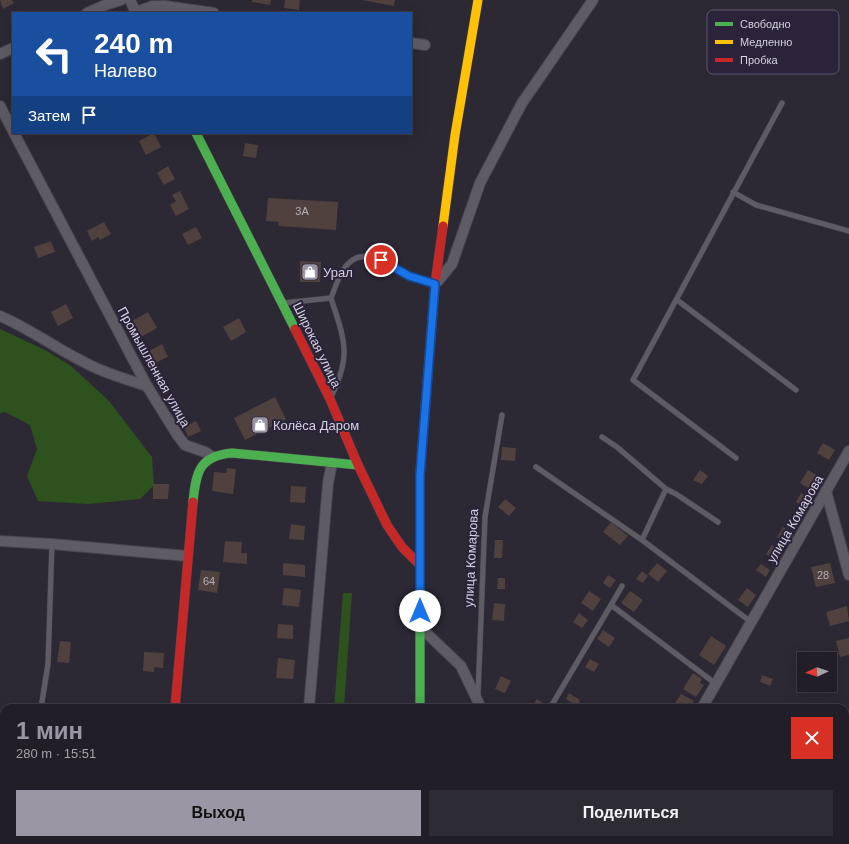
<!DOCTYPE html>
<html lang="ru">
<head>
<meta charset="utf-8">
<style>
	:root { --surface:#211e27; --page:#2d2b33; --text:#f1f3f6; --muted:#a2a2a7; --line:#3e3c44; --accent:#9a96a4 }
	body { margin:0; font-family:Arial,sans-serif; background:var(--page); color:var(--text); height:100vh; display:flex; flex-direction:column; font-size:15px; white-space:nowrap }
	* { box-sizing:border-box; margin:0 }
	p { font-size:13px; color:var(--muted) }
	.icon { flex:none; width:22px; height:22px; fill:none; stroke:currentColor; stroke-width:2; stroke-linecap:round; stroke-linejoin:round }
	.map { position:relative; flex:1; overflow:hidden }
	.drawer { position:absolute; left:0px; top:704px; width:849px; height:140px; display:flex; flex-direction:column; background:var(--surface); border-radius:12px 12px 0 0; box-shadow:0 4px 16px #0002,0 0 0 1px var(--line) }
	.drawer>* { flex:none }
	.guide { position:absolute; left:12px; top:12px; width:400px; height:122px; border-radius:0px; box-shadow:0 4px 16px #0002,0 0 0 1px var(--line); background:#1a4fa0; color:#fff; overflow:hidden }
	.needle { width:26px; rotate:267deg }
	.fabs { position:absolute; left:797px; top:652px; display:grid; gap:8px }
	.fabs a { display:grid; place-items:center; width:40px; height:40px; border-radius:0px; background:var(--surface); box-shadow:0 4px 16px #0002,0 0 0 1px var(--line); font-size:20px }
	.pin { position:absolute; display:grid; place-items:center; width:34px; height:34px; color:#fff; margin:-17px; border:2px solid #fff; border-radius:50%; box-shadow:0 1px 4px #0007 }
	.me { position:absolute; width:44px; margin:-22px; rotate:0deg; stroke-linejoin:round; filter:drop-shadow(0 0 3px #0008) }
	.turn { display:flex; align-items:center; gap:14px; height:84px; padding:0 16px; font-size:18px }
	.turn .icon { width:52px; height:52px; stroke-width:2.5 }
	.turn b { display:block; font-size:28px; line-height:34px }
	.then { display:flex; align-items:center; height:38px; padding:0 16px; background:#0003; gap:8px; font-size:15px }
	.round { display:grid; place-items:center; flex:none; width:42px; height:42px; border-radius:0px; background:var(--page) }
	.overview { display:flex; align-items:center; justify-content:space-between; height:68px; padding:0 16px }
	h1 { font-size:24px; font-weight:700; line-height:30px; color:var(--accent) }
	.button { display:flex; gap:8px; margin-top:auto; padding:8px 16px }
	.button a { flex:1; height:46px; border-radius:0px; background:var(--accent); color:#111; font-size:16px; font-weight:700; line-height:46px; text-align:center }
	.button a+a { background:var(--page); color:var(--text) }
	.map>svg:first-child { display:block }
</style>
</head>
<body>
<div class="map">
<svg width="849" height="844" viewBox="0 0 849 844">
	<rect width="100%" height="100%" fill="#2c2834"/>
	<g fill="#2d521d">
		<path d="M0,329L45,350L71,366L109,401L152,457L154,485L140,499L88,504L38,501L27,476L37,449L30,425L5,412L0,413Z"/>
		<path d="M343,593H352L344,708H334Z"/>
		<path d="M0,758H4V840H24L15,844H0Z"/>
	</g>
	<g fill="#4f423e">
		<path d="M0,0H12L14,3L3,9Z"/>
		<path d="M252,0H271L270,5L252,2Z"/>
		<path d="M285,0H300L299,10L284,8Z"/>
		<path d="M362,0H395L394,6Z"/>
		<path d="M154,133L161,147L146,155L139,141Z"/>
		<path d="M245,143L258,145L256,158L243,156Z"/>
		<path d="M168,166L175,179L164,185L157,173Z"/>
		<path d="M180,191L189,209L176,216L170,205L176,201L172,195Z"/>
		<path d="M268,198L338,202L336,230L278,226L279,222L266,221Z"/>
		<path d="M104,222L111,234L100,240L98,237L92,241L87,231Z"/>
		<path d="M196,227L202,238L188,245L182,234Z"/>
		<path d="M51,241L55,252L38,258L34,247Z"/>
		<path d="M300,261L321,262L320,282H300Z"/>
		<path d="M66,304L73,318L58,326L51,312Z"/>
		<path d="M148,312L157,328L141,337L132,321Z"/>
		<path d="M239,318L246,332L231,341L223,327Z"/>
		<path d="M162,344L168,357L155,363L149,351Z"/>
		<path d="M275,397L286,419L245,440L234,418Z"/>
		<path d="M196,421L201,431L188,437L184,427Z"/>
		<path d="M823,443L835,450L829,460L817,453Z"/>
		<path d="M502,447L516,448L515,461L501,460Z"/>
		<path d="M227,468L236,469L233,494L212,491L214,472L226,473Z"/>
		<path d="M700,470L708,476L702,484L693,480Z"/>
		<path d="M808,470L821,478L813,491L800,483Z"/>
		<path d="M153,484H169L168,499H153Z"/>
		<path d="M291,486L306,487L305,503L290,502Z"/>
		<path d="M801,493L810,498L805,507L796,502Z"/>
		<path d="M505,499L516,508L509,516L498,507Z"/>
		<path d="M611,522L628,536L620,545L603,532Z"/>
		<path d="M291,524L305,526L304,540L289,539Z"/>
		<path d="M783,527L794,534L788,544L777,537Z"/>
		<path d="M495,540H503L502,558H494Z"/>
		<path d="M225,541L242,542L241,553H247V564L223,562Z"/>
		<path d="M772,545L781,552L775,561L766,554Z"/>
		<path d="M283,563L305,565V577L283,575Z"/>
		<path d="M657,563L667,571L658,582L648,574Z"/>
		<path d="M830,563L835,583L816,587L811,567Z"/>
		<path d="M761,564L770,570L766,577L756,570Z"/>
		<path d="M201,570L220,572L217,593L198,590Z"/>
		<path d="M642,571L648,576L643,583L636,579Z"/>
		<path d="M608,575L616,580L610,588L603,583Z"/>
		<path d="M498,578H505V589H497Z"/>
		<path d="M284,588L301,590L299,607L282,605Z"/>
		<path d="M747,588L756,595L748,607L738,600Z"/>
		<path d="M589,591L601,599L593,611L581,603Z"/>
		<path d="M630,591L643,600L634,612L621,603Z"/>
		<path d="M494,603L505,604L504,621L492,620Z"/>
		<path d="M847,606L849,621L830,626L826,612Z"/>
		<path d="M579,613L588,620L582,628L573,622Z"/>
		<path d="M278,624L293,625V639L277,638Z"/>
		<path d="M603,630L615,638L609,647L597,639Z"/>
		<path d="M711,636L726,646L714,665L699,655Z"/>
		<path d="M849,638V655L840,657L836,641Z"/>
		<path d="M60,641L71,642L69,663L57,662Z"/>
		<path d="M144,652L164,653L163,668L154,667V672L143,671Z"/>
		<path d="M278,658L295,660L293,679L276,678Z"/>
		<path d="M590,659L599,664L594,672L585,667Z"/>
		<rect x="801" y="667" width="3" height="15"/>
		<path d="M693,673L702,679L700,683L704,685L696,697L683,689Z"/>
		<path d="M762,675L773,679L770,686L760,682Z"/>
		<path d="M501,676L511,681L505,693L495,689Z"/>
		<path d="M569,693L580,700L577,706L566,699Z"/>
		<path d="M681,694L694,701L689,708H679L674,705Z"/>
		<path d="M537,699L544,704L542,708H531Z"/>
		<path d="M503,840H525L524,844H503Z"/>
		<rect x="185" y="841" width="14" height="3"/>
	</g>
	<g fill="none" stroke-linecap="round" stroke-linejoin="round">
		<defs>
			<g id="lane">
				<path d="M733,192L756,205L849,231"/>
				<path d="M331,298C344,339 352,354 332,395"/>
				<path d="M677,300L796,390"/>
				<path d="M283,303L331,298C336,286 340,270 350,262C367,246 393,270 409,276C417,279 425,281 433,283"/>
				<path d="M602,437L617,447L666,489L676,494L718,522"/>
				<path d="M736,458L633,380L782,103"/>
				<path d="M536,467L642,540L751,622"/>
				<path d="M642,540L666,489"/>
				<path d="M611,605L622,586"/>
				<path d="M478,695L485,517L502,415"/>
				<path d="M41,708L48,664L52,544"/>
				<path d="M550,708L611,605L716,684"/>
			</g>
			<g id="street">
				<path d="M130,0L136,13"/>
				<path d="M136,12L153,6H165L214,13"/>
				<path d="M87,13L105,5L121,0"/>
				<path d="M411,43L425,45"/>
				<path d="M0,54L13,48"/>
				<path d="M0,106L13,131"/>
				<path d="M14,133L147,386L178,436L185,445L205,452L211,456"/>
				<path d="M438,281L452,264L480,183L522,103L593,0"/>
				<path d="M0,316C29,328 55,348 84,362C103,373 126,379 147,386"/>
				<path d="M826,491L849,575"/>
				<path d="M0,541L52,544L187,556"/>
				<path d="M420,627L461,666L481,708"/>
				<path d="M309,708L328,483L332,463"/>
				<path d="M702,708L849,451"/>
				<path d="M845,756L849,757"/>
				<path d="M541,840L543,844"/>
				<path d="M164,844V840"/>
				<path d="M297,844V840"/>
				<path d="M618,844L621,840"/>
				<path d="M713,844V840"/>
				<path d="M824,844L825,840"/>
			</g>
			<g id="fast">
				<path d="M196,133L295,329"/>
				<path d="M420,501V708"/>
				<path d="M193,502C196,472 199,456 232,453L358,465"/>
			</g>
			<path id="slow" d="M443,226L455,135L478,0"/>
			<g id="jam">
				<path d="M295,329L330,399L358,465L387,525L402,547L420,565"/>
				<path d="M420,501V475L435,284L443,226"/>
				<path d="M175,708L193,502"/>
				<path d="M419,840V844"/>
			</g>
		</defs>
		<use href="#lane" stroke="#47444e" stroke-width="6"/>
		<use href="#street" stroke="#47444e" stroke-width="12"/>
		<use href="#fast" stroke="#47444e" stroke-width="10"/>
		<use href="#slow" stroke="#47444e" stroke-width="10"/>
		<use href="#jam" stroke="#47444e" stroke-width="10"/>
		<use href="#lane" stroke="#5e5b64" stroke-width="5"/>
		<use href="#street" stroke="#5e5b64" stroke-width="10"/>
		<use href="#fast" stroke="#4caf50" stroke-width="9"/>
		<use href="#slow" stroke="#ffc107" stroke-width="9"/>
		<use href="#jam" stroke="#c62828" stroke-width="9"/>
	</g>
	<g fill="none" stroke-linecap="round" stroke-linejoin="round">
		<defs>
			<path id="route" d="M381,260L409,276L435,284L420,475V611"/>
		</defs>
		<use href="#route" stroke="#114b97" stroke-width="10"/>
		<use href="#route" stroke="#1a73e8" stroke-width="7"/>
	</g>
	<defs>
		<symbol id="shop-square" viewBox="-11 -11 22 22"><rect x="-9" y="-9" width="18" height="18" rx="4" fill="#9a96a4" stroke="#2a2339"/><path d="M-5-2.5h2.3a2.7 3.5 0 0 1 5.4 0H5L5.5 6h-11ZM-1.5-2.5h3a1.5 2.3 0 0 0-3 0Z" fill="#fff"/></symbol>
	</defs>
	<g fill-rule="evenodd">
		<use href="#shop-square" x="300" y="262" width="20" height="20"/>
		<use href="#shop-square" x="250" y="415" width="20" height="20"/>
	</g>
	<g text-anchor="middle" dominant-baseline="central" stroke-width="4" stroke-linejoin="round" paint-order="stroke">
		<g font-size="11" fill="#b4aeb8">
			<text x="302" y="211">3А</text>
			<text x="823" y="575">28</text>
			<text x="209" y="581">64</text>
		</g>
		<g font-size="13" fill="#d6d2e0" stroke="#2a2339" text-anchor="start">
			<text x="323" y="272">Урал</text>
			<text x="273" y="425">Колёса Даром</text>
		</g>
		<g font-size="13" fill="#d6d2e0" stroke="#2a2339">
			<text transform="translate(317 345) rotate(64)">Широкая улица</text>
			<text transform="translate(154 367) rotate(61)">Промышленная улица</text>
			<text transform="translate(795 519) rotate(-60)">улица Комарова</text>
			<text transform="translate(471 558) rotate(-87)">улица Комарова</text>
		</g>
	</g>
	<rect x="707" y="10" width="132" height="64" rx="6" fill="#2a2339" stroke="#5e586b" stroke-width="1"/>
	<rect x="715" y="22" width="18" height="4" fill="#4caf50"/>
	<rect x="715" y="40" width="18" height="4" fill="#ffc107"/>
	<rect x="715" y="58" width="18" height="4" fill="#c62828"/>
	<g font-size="11" fill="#d6d2e0">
		<text x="740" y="28">Свободно</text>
		<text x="740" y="46">Медленно</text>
		<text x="740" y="64">Пробка</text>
	</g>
</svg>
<div class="fabs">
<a><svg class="needle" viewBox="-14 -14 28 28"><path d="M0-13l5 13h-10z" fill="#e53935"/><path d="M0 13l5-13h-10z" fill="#a2a2a7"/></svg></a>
</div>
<div class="pin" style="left:381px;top:260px;background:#d93025"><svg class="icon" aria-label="arrive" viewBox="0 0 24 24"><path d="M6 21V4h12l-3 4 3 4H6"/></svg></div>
<svg class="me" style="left:420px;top:611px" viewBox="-20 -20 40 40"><circle r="19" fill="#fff"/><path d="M0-13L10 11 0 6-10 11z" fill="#1a73e8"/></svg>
<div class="guide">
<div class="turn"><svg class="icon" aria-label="left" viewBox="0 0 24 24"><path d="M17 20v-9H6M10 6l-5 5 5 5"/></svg><div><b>240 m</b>Налево</div></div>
<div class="then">Затем<svg class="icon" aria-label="arrive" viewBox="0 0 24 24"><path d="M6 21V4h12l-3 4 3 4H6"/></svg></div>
</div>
<section class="drawer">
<div class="overview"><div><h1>1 мин</h1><p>280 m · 15:51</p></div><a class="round" style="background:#d93025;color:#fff"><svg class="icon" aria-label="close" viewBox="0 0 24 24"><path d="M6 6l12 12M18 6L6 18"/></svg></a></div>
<div class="button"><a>Выход</a><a>Поделиться</a></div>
</section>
</div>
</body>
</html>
